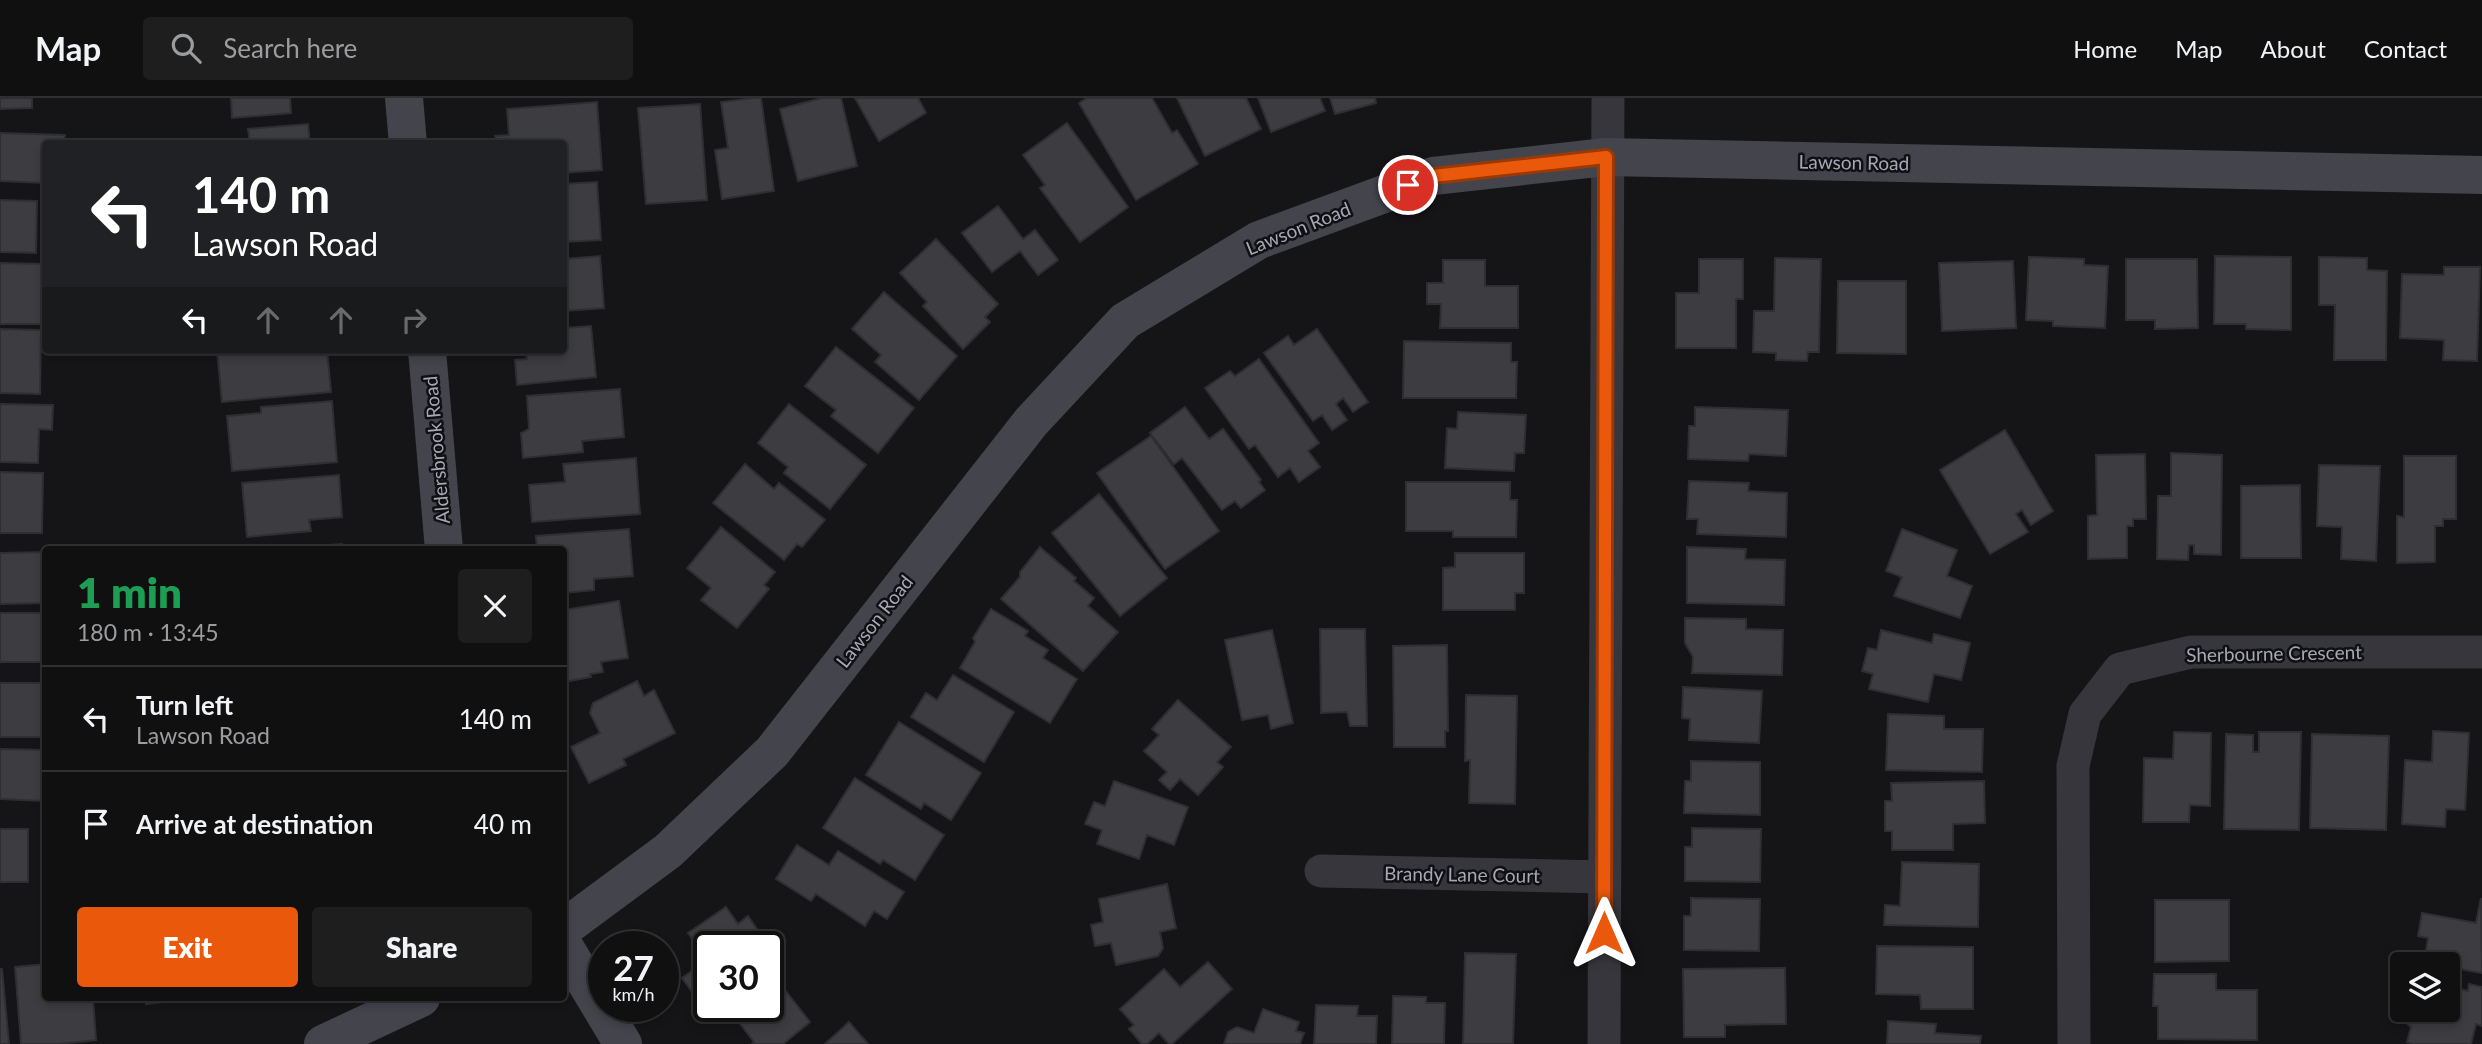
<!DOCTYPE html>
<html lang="en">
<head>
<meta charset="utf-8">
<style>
	:root { --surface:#101011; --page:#1e1e1f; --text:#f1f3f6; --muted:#9c9d9f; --line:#303031; --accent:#ea580c }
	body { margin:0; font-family:Lato,sans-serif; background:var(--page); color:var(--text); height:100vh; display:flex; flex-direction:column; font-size:26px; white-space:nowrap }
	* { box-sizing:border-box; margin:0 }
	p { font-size:23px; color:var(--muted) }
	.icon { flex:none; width:38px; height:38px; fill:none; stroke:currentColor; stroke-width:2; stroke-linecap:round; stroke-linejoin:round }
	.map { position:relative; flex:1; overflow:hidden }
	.panel { position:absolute; left:42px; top:448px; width:525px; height:455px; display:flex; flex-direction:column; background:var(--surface); border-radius:7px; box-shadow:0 4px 10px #0003,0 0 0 2px var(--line) }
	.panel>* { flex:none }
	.hud { position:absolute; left:42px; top:42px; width:525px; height:214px; border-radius:7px; box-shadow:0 4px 10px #0003,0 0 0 2px var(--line); background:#202124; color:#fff; overflow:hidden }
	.buttons { position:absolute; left:2390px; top:854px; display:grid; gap:14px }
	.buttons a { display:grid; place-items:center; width:70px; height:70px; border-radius:7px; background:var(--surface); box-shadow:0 4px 10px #0003,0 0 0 2px var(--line); font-size:35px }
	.speed { position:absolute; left:588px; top:833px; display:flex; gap:14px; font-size:35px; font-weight:700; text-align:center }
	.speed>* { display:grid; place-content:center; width:91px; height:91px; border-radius:50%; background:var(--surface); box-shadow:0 4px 10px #0003,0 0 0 2px var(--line); line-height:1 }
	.speed small { font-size:18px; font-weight:400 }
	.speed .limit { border:4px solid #111; border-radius:10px; background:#fff; color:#111 }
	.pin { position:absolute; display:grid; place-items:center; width:60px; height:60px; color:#fff; margin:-30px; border:4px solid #fff; border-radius:50%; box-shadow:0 2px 7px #0007 }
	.me { position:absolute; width:77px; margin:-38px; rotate:0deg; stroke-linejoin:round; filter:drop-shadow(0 0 5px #0008) }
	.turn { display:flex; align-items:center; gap:24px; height:147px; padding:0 35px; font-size:32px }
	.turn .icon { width:91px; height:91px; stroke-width:2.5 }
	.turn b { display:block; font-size:49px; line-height:60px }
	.lanes { display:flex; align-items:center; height:66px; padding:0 35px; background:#0003; justify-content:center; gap:35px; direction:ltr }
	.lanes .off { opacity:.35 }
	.round { display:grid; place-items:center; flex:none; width:74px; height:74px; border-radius:7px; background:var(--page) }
	.overview { display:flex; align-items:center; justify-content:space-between; height:119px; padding:0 35px }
	h1 { font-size:42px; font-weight:800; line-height:52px; color:#1e9e55 }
	.primary-button { display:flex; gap:14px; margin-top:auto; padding:14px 35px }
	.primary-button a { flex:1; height:80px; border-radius:7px; background:var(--accent); color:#fff; font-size:28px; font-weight:800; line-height:80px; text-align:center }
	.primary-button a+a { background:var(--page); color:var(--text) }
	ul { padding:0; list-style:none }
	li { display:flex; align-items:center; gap:21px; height:105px; padding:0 35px; border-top:2px solid var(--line) }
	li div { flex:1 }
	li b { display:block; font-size:26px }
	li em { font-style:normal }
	header { display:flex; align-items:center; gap:42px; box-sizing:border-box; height:98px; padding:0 35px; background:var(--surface); border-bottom:2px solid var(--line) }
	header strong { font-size:33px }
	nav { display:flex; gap:38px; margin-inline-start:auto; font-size:24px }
	.search { width:490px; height:63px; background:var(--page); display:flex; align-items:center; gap:18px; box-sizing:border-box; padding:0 24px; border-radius:7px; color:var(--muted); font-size:26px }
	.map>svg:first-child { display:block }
</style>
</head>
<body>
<header>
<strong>Map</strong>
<div class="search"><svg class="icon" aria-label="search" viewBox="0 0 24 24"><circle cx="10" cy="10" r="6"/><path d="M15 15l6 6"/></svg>Search here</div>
<nav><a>Home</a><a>Map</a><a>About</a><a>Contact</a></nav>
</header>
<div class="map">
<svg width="2482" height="946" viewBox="0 0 2482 946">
	<rect width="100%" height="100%" fill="#151517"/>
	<g fill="#3c3c41" stroke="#2f2f33" stroke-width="2">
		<path d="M0,0H32V10L0,11Z"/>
		<path d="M231,0H290L291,15L232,20Z"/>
		<path d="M753,0H761L774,93L722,101L715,52L728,50L721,4Z"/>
		<path d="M822,0H841L857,68L798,83L780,11Z"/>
		<path d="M855,0H918L926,15L879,43Z"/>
		<path d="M1087,0H1152L1172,35L1177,32L1198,66L1136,102L1079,5Z"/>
		<path d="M1177,0H1246L1261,31L1205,58Z"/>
		<path d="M1258,0H1320L1325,13L1271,34Z"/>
		<path d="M1330,0H1375L1376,5L1335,16Z"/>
		<path d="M597,4L602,72L564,75V46H496L495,38L509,37L507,11Z"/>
		<path d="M700,6L707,102L646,106L638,10Z"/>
		<path d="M1067,25L1128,109L1080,144L1040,90L1045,87L1023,57Z"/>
		<path d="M308,26L310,46H250L248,31Z"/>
		<path d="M0,35L65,37L64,46H46V85L0,83Z"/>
		<path d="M597,84L601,142L564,144V86Z"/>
		<path d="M0,102L37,103L36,155L0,154Z"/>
		<path d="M998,108L1023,141L1035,132L1058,162L1038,177L1020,153L992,174L962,135Z"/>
		<path d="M936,141L998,206L985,219L990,224L963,251L923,208L927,204L900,175Z"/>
		<path d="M600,158L604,210L564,213V161Z"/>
		<path d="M2215,158L2291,159V232L2246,231V226H2214Z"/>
		<path d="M2029,159L2084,161V167L2108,168L2105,230L2053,228V223L2026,222Z"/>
		<path d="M2319,159L2367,160V172L2387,173L2386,262H2334L2335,207H2319Z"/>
		<path d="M1775,160L1821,161L1819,254H1808L1807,263L1776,262V255L1753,254L1754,213H1774Z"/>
		<path d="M1699,161H1743V201H1736V250H1676V195H1699Z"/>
		<path d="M2126,161H2197L2198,230L2155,231V222H2126Z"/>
		<path d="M1443,162H1485V188H1518V230H1440L1441,206H1427V185H1443Z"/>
		<path d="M2013,163L2016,230L1942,233L1939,165Z"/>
		<path d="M0,165L46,166V226H0Z"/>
		<path d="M2444,169H2480L2477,263L2443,262L2444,242L2400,240L2402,176L2444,177Z"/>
		<path d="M1838,183H1906V256L1837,255Z"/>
		<path d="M884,194L957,258L919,302L875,264L881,257L852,231Z"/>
		<path d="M591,228L596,279L517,287L515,262L527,261V252H564V230Z"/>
		<path d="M0,231L41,232L40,296L0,295Z"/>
		<path d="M1317,231L1368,304L1353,314L1343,300L1336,306L1347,322L1332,332L1322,317L1313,323L1264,255L1288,238L1294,247Z"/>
		<path d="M1404,243L1511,245V264H1517L1516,300H1403Z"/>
		<path d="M836,249L914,310L878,355L831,318L836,312L805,288Z"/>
		<path d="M217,252H327L331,294L222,304Z"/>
		<path d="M1259,261L1319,345L1308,353L1320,369L1299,384L1290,370L1278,379L1255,347L1249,351L1205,290L1230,273L1235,278Z"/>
		<path d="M620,291L624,339L582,343L583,354L523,360L521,335L529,331L527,298Z"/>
		<path d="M332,303L337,364L232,373L227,318L261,315V309Z"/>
		<path d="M0,306L53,307L52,332L39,331L38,365L0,364Z"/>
		<path d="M789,306L866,367L830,411L784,375L788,369L758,345Z"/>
		<path d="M1185,309L1209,341L1223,331L1261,382L1259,384L1265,392L1241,410L1235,403L1222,412L1182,360L1174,366L1150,335Z"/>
		<path d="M1695,309L1788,312L1786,358L1749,356L1748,363L1688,361L1689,328H1695Z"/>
		<path d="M1458,314L1526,317L1524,355H1515L1514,373L1445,370L1447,330L1457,331Z"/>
		<path d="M2005,332L2053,413L2031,427L2022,412L2016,416L2028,434L1990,456L1940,372Z"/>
		<path d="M1151,338L1219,433L1165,471L1097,375Z"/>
		<path d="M2171,355L2222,357L2221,457L2194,456V447H2189L2188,462L2157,461L2158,398H2171Z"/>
		<path d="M2145,356L2146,421H2133V428H2127V460L2088,461V418L2097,417L2096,357Z"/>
		<path d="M2404,358H2456V421H2443V428H2435V464L2397,465V418L2404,419Z"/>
		<path d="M636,360L640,416L532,424L529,387L565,384L563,366Z"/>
		<path d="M745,366L774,391L779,385L825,422L802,449L797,446L784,462L713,405Z"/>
		<path d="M2319,367L2380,368L2376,463L2341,461L2342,429L2317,428Z"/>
		<path d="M0,374L43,375L42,435H0Z"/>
		<path d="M339,377L342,419L309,422L311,433L247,439L242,385Z"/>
		<path d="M1689,383L1749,385L1748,393L1787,395L1786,439L1697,436L1698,421H1687Z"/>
		<path d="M1406,384H1510V402H1517L1516,439H1453V433H1406Z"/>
		<path d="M2300,387L2301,460H2241V388Z"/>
		<path d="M1099,396L1167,480L1120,518L1052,435Z"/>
		<path d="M721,429L775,474L764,487L769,491L737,530L701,502L711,490L687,470Z"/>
		<path d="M629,431L633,478L594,481V492L564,495V452H537L536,438Z"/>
		<path d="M1902,431L1957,452L1947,478L1972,488L1960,520L1894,498L1902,479L1886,473Z"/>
		<path d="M342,446L343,452L283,450Z"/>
		<path d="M1040,449L1076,480L1074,483L1094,500L1088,508L1118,534L1083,573L1001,501L1020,479V474Z"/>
		<path d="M1687,449L1746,451L1745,461L1785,462L1784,507L1687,505Z"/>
		<path d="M46,454V505L0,506V455Z"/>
		<path d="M1455,455H1524V495H1515V512H1443V470L1455,469Z"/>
		<path d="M619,503L628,560L601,564L603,574L590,576L591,579L564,584V512Z"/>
		<path d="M991,511L1028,533L1025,538L1048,552L1043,560L1077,581L1050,625L960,570L975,544L973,540Z"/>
		<rect x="0" y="515" width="46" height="49"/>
		<path d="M1685,520L1746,521V531L1783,532L1782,577L1692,575L1693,559L1685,545Z"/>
		<path d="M1320,531H1365L1367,628H1350L1347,614L1321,615Z"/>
		<path d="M1272,532L1293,625L1271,631L1268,617L1242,622L1225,542Z"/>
		<path d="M1881,532L1932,545L1934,536L1970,545L1961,582L1934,576L1928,604L1869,591L1873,576L1862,573L1868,550L1877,552Z"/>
		<path d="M1447,547L1448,633H1445V649H1394L1393,548Z"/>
		<path d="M953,577L1014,614L984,664L911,619L926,595L937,602Z"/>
		<path d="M637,583L644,598L654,592L675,635L623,661L626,667L589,685L571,649L600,635L590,615L593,605Z"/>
		<rect x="0" y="585" width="46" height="54"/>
		<path d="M1683,589L1762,593L1759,645L1689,642L1690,621L1682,620Z"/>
		<path d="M1466,597L1517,598L1515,706L1469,705L1470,662L1465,663Z"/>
		<path d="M1178,602L1231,649L1217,664L1223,669L1198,697L1180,681L1170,692L1159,682L1167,674L1144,653L1159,637L1152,631Z"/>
		<path d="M1888,616L1944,618V631H1983L1982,674L1886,672Z"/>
		<path d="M899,624L981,675L951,722L924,705L921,711L866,677Z"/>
		<path d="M2433,633L2469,635L2465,712L2446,711L2445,729L2402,726L2405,662L2432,664Z"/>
		<path d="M2174,634L2211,635L2210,708L2190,707L2189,724H2143L2144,660L2173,661Z"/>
		<path d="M2259,634H2301L2299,732L2224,731L2226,636L2253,637V654H2259Z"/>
		<path d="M2312,636L2389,638L2386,732L2310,730Z"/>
		<path d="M0,651L46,652V703L0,701Z"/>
		<path d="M1691,663L1760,664V717L1684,715L1685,683H1691Z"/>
		<path d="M855,680L944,737L915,782L883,762L880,766L823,730Z"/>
		<path d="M1114,683L1188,709L1174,747L1147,737L1139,761L1097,746L1102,732L1085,726L1094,704L1105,708Z"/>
		<path d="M1984,683L1985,725L1953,726V752H1892V733H1885V703H1892L1891,685Z"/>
		<path d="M1692,730L1761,731L1760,784L1685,783V749H1692Z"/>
		<rect x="0" y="731" width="28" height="53"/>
		<path d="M797,747L829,767L838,753L904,794L887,821L874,813L865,828L816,796L811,803L776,781Z"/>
		<path d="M1902,764L1979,766L1978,829L1884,827L1885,807L1900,808Z"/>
		<path d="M1167,786L1176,830L1160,834L1163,850L1158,858L1116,867L1111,845L1095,848L1091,827L1103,824L1099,801Z"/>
		<path d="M1691,800L1760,801L1759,853L1684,852V818H1691Z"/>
		<path d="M2481,800L2482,875L2448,869V866L2424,865L2428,840L2418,838L2422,815L2476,825Z"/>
		<path d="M2155,802H2229V863L2155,864Z"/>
		<path d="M726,809L738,826L748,818L761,837L776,838L782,847L781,858L768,867V849H709L710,908L705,912L682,880L707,862L688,835Z"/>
		<path d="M1877,848L1973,849V911H1921L1920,897L1876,896Z"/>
		<path d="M1465,855L1516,856L1513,946H1463Z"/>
		<path d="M1208,864L1232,891L1172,946H1169L1159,935L1147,946H1142L1129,931L1134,927L1120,911L1164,871L1180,889Z"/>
		<path d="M46,866V900H93L96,942L58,946H21L15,869Z"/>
		<path d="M1785,870L1786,926L1725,927V939H1684L1683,871Z"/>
		<path d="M0,871H2L9,946H0Z"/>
		<path d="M2154,876H2216V892H2257V942L2158,941V908H2153Z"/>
		<path d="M2469,886L2482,889V928L2476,926L2471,946H2414L2407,944L2411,929L2398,918L2401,907L2403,912H2448V888L2468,893Z"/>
		<path d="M781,887L810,924L783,946H752L754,944L737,922L755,908H768V897Z"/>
		<path d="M1393,898L1426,899V905H1445L1444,946H1392Z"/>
		<path d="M146,900H185V901L146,906Z"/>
		<path d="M1316,907L1358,908L1357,918H1377L1376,946H1314Z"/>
		<path d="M1263,911L1299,924L1296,933L1304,935L1300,946H1224L1228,934L1237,929L1254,935Z"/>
		<path d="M1888,923L1936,926L1935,935L1981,938L1980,946H1887Z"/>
		<path d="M849,924L868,946H825Z"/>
	</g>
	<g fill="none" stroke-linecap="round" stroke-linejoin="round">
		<g stroke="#36363c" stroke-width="33">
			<path d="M1321,773L1604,779"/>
			<path d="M1604,946L1608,0"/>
			<path d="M2074,946L2073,668L2085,616L2120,571L2191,554H2482"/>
		</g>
		<g stroke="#43444c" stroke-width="38">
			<path d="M404,0L408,46"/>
			<path d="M427,252L444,452"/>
			<path d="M564,830L668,753L772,654L1031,324L1125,223L1259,142L1433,78L1606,59L2482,77"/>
			<path d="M564,848L623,946"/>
			<path d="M323,946L421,900"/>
		</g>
	</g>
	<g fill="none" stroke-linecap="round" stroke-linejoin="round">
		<defs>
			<path id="route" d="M1408,87L1433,78L1606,59L1604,835"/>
		</defs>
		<use href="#route" stroke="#983908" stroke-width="18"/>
		<use href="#route" stroke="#ea580c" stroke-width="12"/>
	</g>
	<g text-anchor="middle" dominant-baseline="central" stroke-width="5" stroke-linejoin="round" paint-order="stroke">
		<g font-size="19" fill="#a6a8b7" stroke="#101012">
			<text transform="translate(1854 64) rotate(1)">Lawson Road</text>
			<text transform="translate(1298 130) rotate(-22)">Lawson Road</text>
			<text transform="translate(436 352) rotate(-95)">Aldersbrook Road</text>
			<text transform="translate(874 523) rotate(-52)">Lawson Road</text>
			<text transform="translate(2274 555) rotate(-1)">Sherbourne Crescent</text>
			<text transform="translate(1462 776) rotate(1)">Brandy Lane Court</text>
		</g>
	</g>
</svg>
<div class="buttons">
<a><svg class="icon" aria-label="layers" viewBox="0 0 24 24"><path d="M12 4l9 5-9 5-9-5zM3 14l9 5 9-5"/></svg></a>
</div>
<div class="speed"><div>27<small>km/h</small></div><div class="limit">30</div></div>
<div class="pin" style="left:1408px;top:87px;background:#d93025"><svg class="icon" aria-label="arrive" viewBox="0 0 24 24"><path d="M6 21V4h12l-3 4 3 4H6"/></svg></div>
<svg class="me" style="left:1604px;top:835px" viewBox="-20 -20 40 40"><path d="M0-17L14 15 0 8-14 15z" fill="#ea580c" stroke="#fff" stroke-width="4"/></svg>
<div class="hud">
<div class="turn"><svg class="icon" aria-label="left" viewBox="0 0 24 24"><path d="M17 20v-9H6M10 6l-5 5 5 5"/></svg><div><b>140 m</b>Lawson Road</div></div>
<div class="lanes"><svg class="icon" aria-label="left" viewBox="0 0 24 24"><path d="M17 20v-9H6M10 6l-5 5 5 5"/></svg><svg class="icon off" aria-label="ahead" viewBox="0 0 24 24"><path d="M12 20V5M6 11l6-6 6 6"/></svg><svg class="icon off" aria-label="ahead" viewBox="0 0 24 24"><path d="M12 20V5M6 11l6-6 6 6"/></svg><svg class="icon off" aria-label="right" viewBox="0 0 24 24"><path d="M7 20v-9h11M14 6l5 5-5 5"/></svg></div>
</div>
<section class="panel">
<div class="overview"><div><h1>1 min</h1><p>180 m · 13:45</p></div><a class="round"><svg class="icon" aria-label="close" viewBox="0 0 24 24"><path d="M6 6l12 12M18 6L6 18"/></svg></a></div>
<ul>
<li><svg class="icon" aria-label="left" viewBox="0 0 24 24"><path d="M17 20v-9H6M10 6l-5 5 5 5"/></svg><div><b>Turn left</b><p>Lawson Road</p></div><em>140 m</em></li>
<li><svg class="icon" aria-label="arrive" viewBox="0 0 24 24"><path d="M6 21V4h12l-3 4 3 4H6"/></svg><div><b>Arrive at destination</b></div><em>40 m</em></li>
</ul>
<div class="primary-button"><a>Exit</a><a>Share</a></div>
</section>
</div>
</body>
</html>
